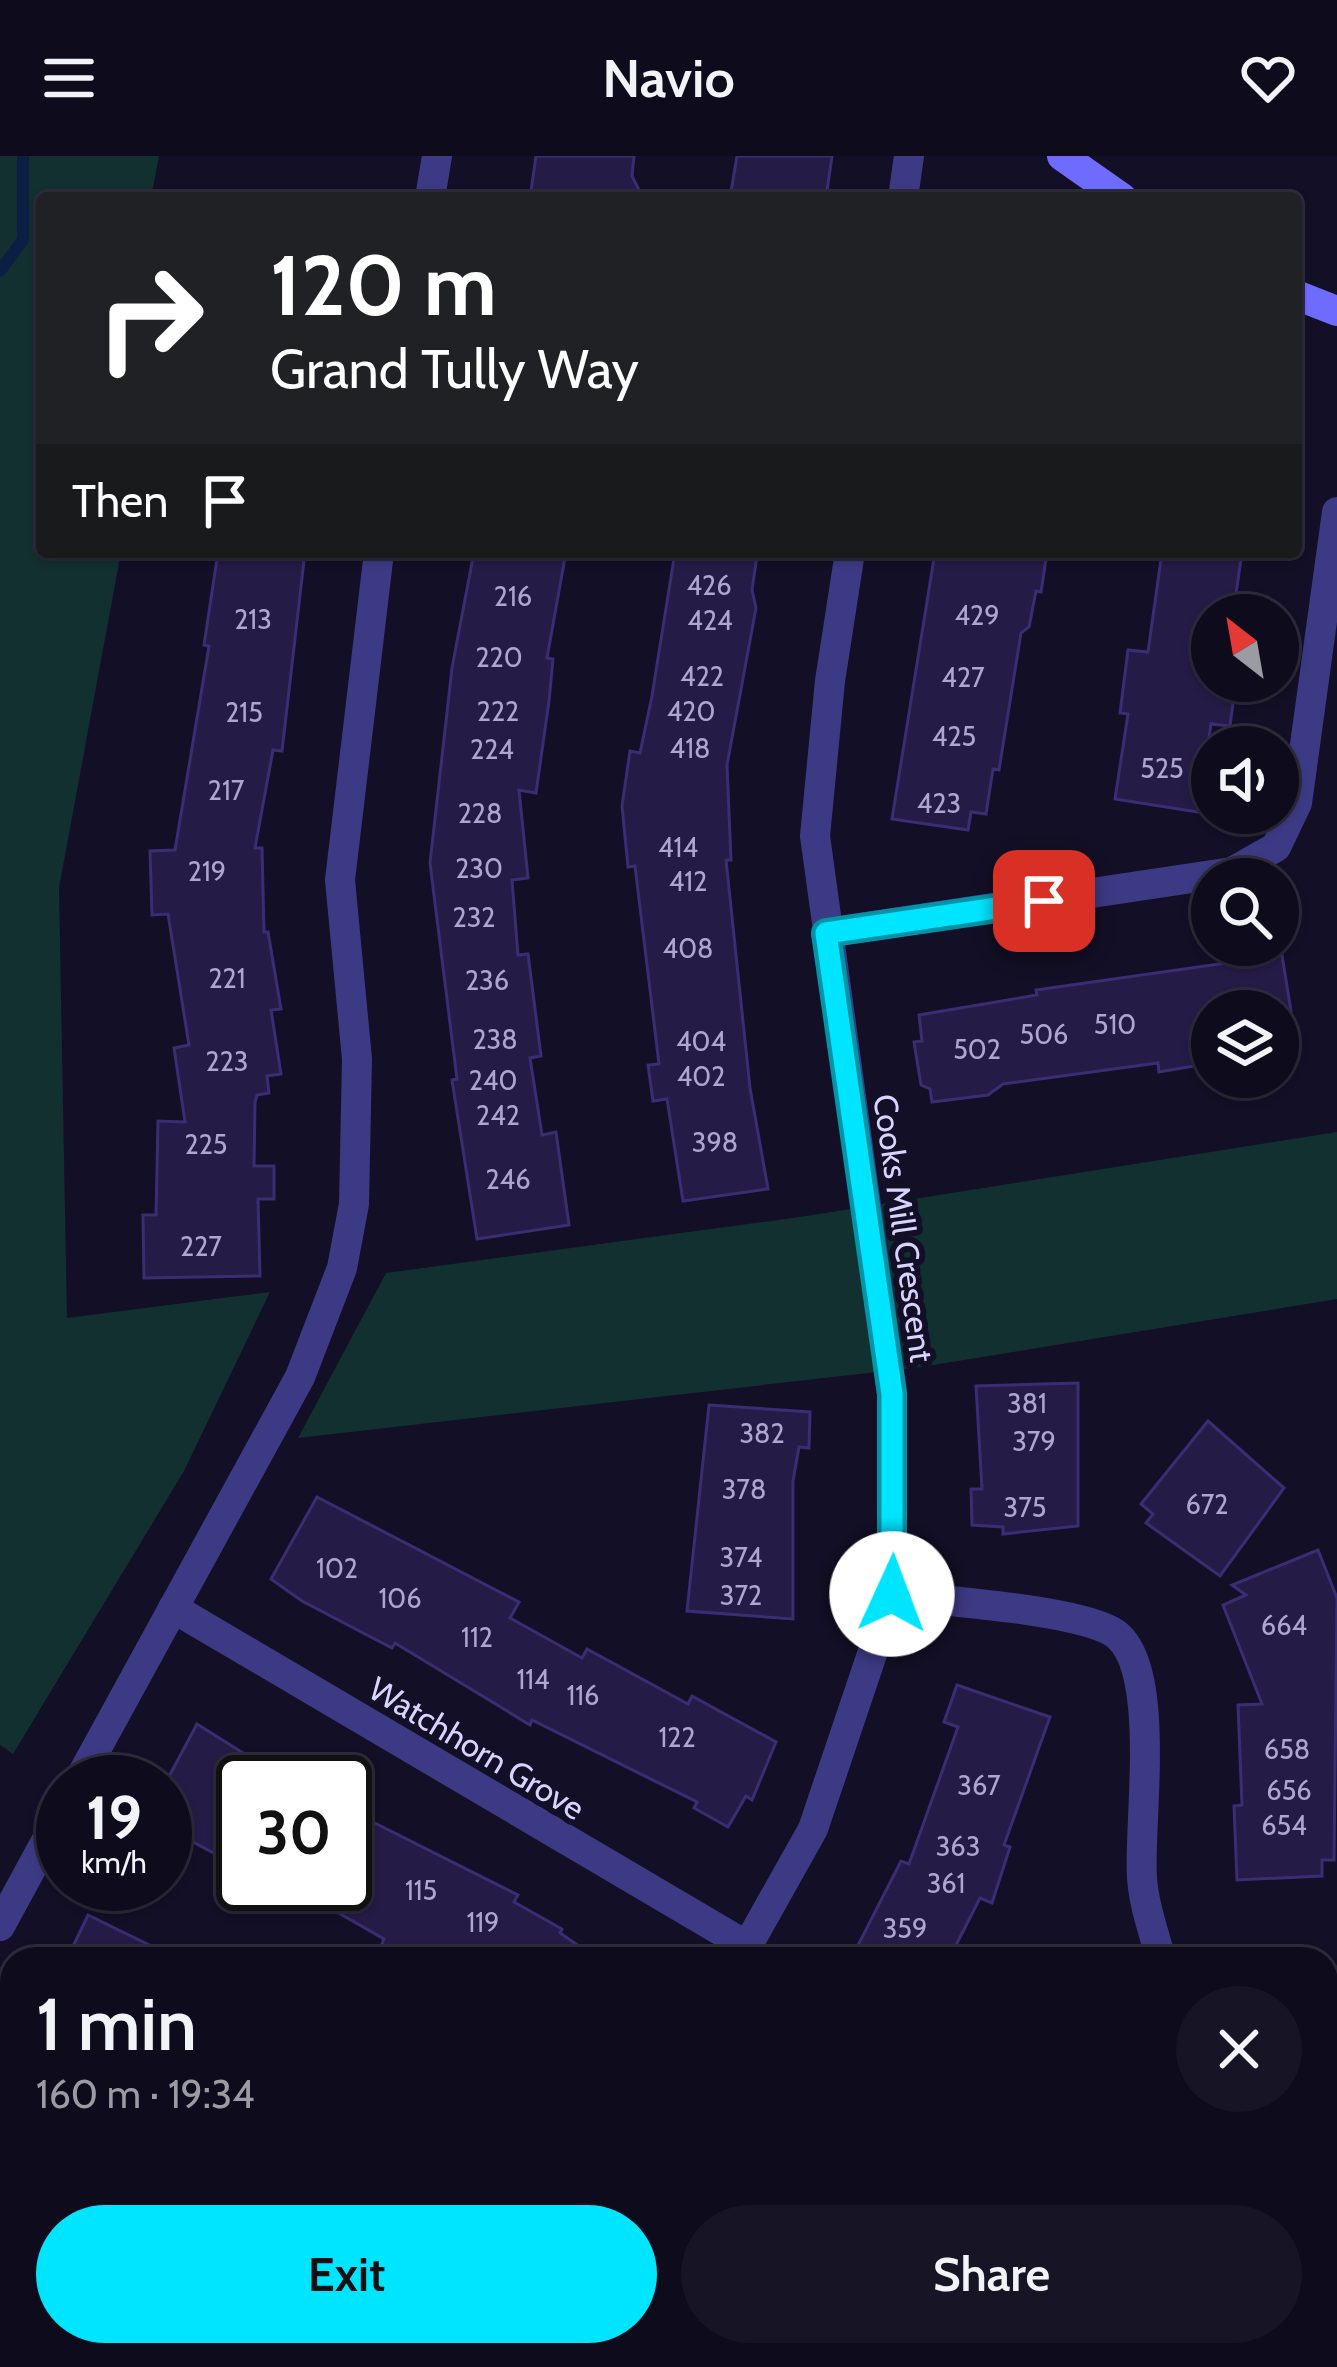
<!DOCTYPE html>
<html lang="en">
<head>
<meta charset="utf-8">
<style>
	:root { --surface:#0e0b1c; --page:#171425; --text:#f1f3f6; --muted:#9b9ba3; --line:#2e2b3b; --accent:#00e5ff }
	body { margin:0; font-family:Cabin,sans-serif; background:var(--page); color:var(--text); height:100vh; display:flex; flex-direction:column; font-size:45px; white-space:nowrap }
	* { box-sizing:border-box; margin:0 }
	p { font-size:39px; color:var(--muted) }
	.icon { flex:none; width:66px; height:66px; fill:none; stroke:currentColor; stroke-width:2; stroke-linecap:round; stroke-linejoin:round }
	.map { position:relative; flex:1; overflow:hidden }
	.details { position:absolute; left:0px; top:1791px; width:1338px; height:420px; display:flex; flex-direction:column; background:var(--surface); border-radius:36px 36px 0 0; box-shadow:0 3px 9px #0004,0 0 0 3px var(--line) }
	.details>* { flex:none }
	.top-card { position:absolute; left:36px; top:36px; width:1266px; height:366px; border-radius:12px; box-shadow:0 3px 9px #0004,0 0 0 3px var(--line); background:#202124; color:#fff; overflow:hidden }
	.needle { width:78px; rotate:329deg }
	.fabs { position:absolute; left:1191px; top:438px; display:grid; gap:24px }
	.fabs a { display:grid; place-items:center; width:108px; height:108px; border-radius:50%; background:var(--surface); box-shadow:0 3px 9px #0004,0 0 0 3px var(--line); font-size:60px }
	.speed { position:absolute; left:36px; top:1599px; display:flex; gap:24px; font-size:60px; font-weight:700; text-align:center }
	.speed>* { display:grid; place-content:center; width:156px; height:156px; border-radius:50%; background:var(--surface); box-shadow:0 3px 9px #0004,0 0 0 3px var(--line); line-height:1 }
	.speed small { font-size:30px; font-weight:400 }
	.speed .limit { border:6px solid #111; border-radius:18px; background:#fff; color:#111 }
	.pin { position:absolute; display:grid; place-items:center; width:102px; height:102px; color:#fff; margin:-51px; border-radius:24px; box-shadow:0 6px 18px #0006 }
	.me { position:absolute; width:132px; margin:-66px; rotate:2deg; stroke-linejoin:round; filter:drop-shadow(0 0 9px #0008) }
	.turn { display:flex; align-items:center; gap:42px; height:252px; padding:0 36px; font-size:54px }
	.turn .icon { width:156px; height:156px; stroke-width:2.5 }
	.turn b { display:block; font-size:84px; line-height:102px }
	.then { display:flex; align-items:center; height:114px; padding:0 36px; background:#0003; gap:24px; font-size:45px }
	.round { display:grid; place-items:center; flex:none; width:126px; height:126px; border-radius:63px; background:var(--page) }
	.summary { display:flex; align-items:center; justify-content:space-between; height:204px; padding:0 36px }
	h1 { font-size:72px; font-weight:600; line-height:90px }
	.action { display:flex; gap:24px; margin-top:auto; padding:24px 36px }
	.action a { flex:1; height:138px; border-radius:72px; background:var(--accent); color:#111; font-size:48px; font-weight:600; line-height:138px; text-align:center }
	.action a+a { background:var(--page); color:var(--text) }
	header { display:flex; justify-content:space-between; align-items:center; height:156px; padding:0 36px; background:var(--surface); font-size:54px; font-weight:600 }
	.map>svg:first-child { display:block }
</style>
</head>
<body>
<header><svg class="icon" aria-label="menu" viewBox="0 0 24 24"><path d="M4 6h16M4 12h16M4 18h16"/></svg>Navio<svg class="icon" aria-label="heart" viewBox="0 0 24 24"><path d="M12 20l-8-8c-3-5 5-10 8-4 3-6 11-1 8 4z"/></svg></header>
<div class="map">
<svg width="1337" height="2211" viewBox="0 0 1337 2211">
	<rect width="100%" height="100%" fill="#130f26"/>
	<g fill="#12302f">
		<path d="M0,0H159L151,42H42V396H121L59,732L67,1162L270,1136L184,1315L13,1598L0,1589Z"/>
		<path d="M1337,976V1143L921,1211L298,1282L386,1117L800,1061Z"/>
		<path d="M1337,1905V2137L1326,2123V1967Z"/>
	</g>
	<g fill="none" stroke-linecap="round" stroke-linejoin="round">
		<path stroke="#0a1f44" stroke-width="12" d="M0,115L23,84V0"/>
	</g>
	<g fill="#241b47" stroke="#3b2d73" stroke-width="3">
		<path d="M536,0H634L632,20L643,42H530Z"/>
		<path d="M737,0H832L826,42H730Z"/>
		<path d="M218,396H305L282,595L273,594L255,692H262L264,776H268L281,853L271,854L281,918L267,920L269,937L257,939L255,946L254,1010H274V1043H258L260,1120L144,1122L143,1059H156L158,965L185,966L174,892L189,889L168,758L152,759L150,695L175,694L209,490L204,489Z"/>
		<path d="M474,396H566L547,502L553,503L549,545L536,637L519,634L528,722L512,724L518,799L528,798L541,900L530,902L542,979L556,976L569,1069L477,1083L452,924L457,923L430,707L452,512Z"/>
		<path d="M675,396L757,400L752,434L756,452L727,609L731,704H726L750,932L768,1033L683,1045L667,943L653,945L648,909L659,908L635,710L628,711L622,650L630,595L640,597L652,540Z"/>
		<path d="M935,396H1047L1041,436L1036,435L1029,471L1021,477L999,614L993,613L986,658L971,656L968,674L892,663Z"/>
		<path d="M1162,396H1242L1233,459H1212V525H1222L1220,538L1234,539L1230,570L1211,568L1198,656L1115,643L1128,558L1120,557L1128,494L1148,496Z"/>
		<path d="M1282,799L1291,855H1212V897L1193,899L1194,910L1159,916L1158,907L1003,928L988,939L932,946L930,933L921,929L914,886L922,885L919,859L1037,839L1036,834Z"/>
		<path d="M1078,1227V1370L1003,1378V1371L972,1369L971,1333H982L976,1230Z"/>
		<path d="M709,1249L810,1256L809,1292L799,1291L793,1325V1463L687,1455Z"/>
		<path d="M1208,1265L1284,1332L1220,1420L1146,1367L1153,1358L1141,1348Z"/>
		<path d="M317,1341L519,1446L510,1462L582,1502L587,1493L688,1548L692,1540L776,1586L752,1644L746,1640L728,1671L694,1652L697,1646L532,1564L530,1569L395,1487L392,1492L302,1445L271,1423Z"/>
		<path d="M1318,1394L1337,1442L1334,1704H1322V1720L1237,1724L1234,1650L1242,1649L1238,1549L1262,1548L1223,1449L1246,1439L1232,1429Z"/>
		<path d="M957,1529L1050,1561L1004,1689L1010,1691L992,1747L980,1742L949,1803H851L901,1705L909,1708L958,1571L944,1566Z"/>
		<path d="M197,1568L243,1597L309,1626H243V1713L186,1682L189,1675L165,1663V1628Z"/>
		<path d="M345,1652L518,1739L514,1746L562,1773L560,1777L598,1803H409L382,1788L384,1783L288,1728H345Z"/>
		<path d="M88,1759L178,1803H67Z"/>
	</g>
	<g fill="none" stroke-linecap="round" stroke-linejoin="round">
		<path stroke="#2fb8b0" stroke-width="8" stroke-dasharray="6 9" stroke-linecap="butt" d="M440,2211L447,2199"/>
		<g stroke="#3d3a85" stroke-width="30">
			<path d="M430,42L437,0"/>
			<path d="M903,42L909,0"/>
			<path d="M826,777L1232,716L1276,691L1297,647L1337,356"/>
			<path d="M892,1439C942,1445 1071,1453 1111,1475C1164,1503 1138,1667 1142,1722C1144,1750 1154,1777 1161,1803"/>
			<path d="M173,1452L747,1790"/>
			<path d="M78,1626L300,1221L342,1112L354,1048L357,903L340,724L379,396"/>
			<path d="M0,1770L63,1654"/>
			<path d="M740,1803L813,1673L892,1439V1237L815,680L830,525L850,396"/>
			<path d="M0,1919L12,1925"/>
			<path d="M565,2199L587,2211"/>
			<path d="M1060,2211L1067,2199"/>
		</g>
		<g stroke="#6f6bff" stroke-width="30">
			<path d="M1062,0L1122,42"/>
			<path d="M1296,139L1337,155"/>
			<path d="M0,2073L12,2079"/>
			<path d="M0,2160L12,2165"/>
			<path d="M82,2199L107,2211"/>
			<path d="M252,2199L277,2211"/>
		</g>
	</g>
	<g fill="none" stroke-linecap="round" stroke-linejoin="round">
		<defs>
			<path id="route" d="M892,1438V1238L826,777L1044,745"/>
		</defs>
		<use href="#route" stroke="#0095a6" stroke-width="30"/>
		<use href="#route" stroke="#00e5ff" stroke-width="21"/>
	</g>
	<g text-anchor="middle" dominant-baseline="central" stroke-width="12" stroke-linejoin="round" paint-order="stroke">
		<g font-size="27" fill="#aca6d1">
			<text x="709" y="429">426</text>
			<text x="513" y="440">216</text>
			<text x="977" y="459">429</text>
			<text x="253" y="463">213</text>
			<text x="710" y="464">424</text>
			<text x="499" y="501">220</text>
			<text x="702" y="520">422</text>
			<text x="963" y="521">427</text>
			<text x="498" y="555">222</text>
			<text x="691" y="555">420</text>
			<text x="244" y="556">215</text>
			<text x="954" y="580">425</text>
			<text x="690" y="592">418</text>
			<text x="492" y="593">224</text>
			<text x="1162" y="612">525</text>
			<text x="226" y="634">217</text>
			<text x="939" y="647">423</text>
			<text x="480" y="657">228</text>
			<text x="678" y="691">414</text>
			<text x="479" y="712">230</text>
			<text x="207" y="715">219</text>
			<text x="688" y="725">412</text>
			<text x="474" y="761">232</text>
			<text x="688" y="792">408</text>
			<text x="227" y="822">221</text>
			<text x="487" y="824">236</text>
			<text x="1115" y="868">510</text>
			<text x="1044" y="878">506</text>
			<text x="495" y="883">238</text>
			<text x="701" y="885">404</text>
			<text x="977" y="893">502</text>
			<text x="227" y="905">223</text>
			<text x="701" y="920">402</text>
			<text x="493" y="924">240</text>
			<text x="498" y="959">242</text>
			<text x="715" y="986">398</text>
			<text x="206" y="988">225</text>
			<text x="508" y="1023">246</text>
			<text x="201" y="1090">227</text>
			<text x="1027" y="1247">381</text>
			<text x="762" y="1277">382</text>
			<text x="1034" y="1285">379</text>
			<text x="744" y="1333">378</text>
			<text x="1207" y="1348">672</text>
			<text x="1025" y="1351">375</text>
			<text x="741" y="1401">374</text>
			<text x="337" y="1412">102</text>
			<text x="741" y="1439">372</text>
			<text x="400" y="1442">106</text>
			<text x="1284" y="1469">664</text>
			<text x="477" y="1481">112</text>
			<text x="533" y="1523">114</text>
			<text x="583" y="1539">116</text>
			<text x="677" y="1581">122</text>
			<text x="1287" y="1593">658</text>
			<text x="979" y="1629">367</text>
			<text x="1289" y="1634">656</text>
			<text x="1284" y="1669">654</text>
			<text x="958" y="1690">363</text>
			<text x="946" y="1727">361</text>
			<text x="421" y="1734">115</text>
			<text x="483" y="1766">119</text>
			<text x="905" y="1772">359</text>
		</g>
		<g font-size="33" fill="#d9d4ff" stroke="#130f26">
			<text transform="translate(904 1072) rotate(82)">Cooks Mill Crescent</text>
			<text transform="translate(477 1592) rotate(31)">Watchhorn Grove</text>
		</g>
	</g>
</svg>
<div class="fabs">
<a><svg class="needle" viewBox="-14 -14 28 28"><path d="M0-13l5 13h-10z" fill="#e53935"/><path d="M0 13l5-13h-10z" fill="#9b9ba3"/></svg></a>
<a><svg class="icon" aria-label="sound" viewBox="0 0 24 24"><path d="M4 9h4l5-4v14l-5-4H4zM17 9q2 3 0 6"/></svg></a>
<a><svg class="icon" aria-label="search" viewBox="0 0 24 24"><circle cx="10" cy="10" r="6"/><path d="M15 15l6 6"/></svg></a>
<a><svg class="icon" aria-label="layers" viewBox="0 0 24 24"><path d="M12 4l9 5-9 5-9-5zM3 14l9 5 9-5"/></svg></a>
</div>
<div class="speed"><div>19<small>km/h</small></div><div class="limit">30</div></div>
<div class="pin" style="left:1044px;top:745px;background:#d93025"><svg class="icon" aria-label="arrive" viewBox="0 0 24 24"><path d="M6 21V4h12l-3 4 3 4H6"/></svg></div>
<svg class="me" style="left:892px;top:1438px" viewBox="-20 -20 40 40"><circle r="19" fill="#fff"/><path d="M0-13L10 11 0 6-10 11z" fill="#00e5ff"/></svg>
<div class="top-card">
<div class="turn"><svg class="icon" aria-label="right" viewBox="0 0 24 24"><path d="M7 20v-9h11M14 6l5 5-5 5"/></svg><div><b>120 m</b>Grand Tully Way</div></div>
<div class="then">Then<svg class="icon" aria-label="arrive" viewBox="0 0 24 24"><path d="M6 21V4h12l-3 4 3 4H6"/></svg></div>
</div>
<section class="details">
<div class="summary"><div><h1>1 min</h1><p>160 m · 19:34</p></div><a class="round"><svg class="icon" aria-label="close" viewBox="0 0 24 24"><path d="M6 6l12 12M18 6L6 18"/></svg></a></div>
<div class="action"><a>Exit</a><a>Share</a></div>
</section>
</div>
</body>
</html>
